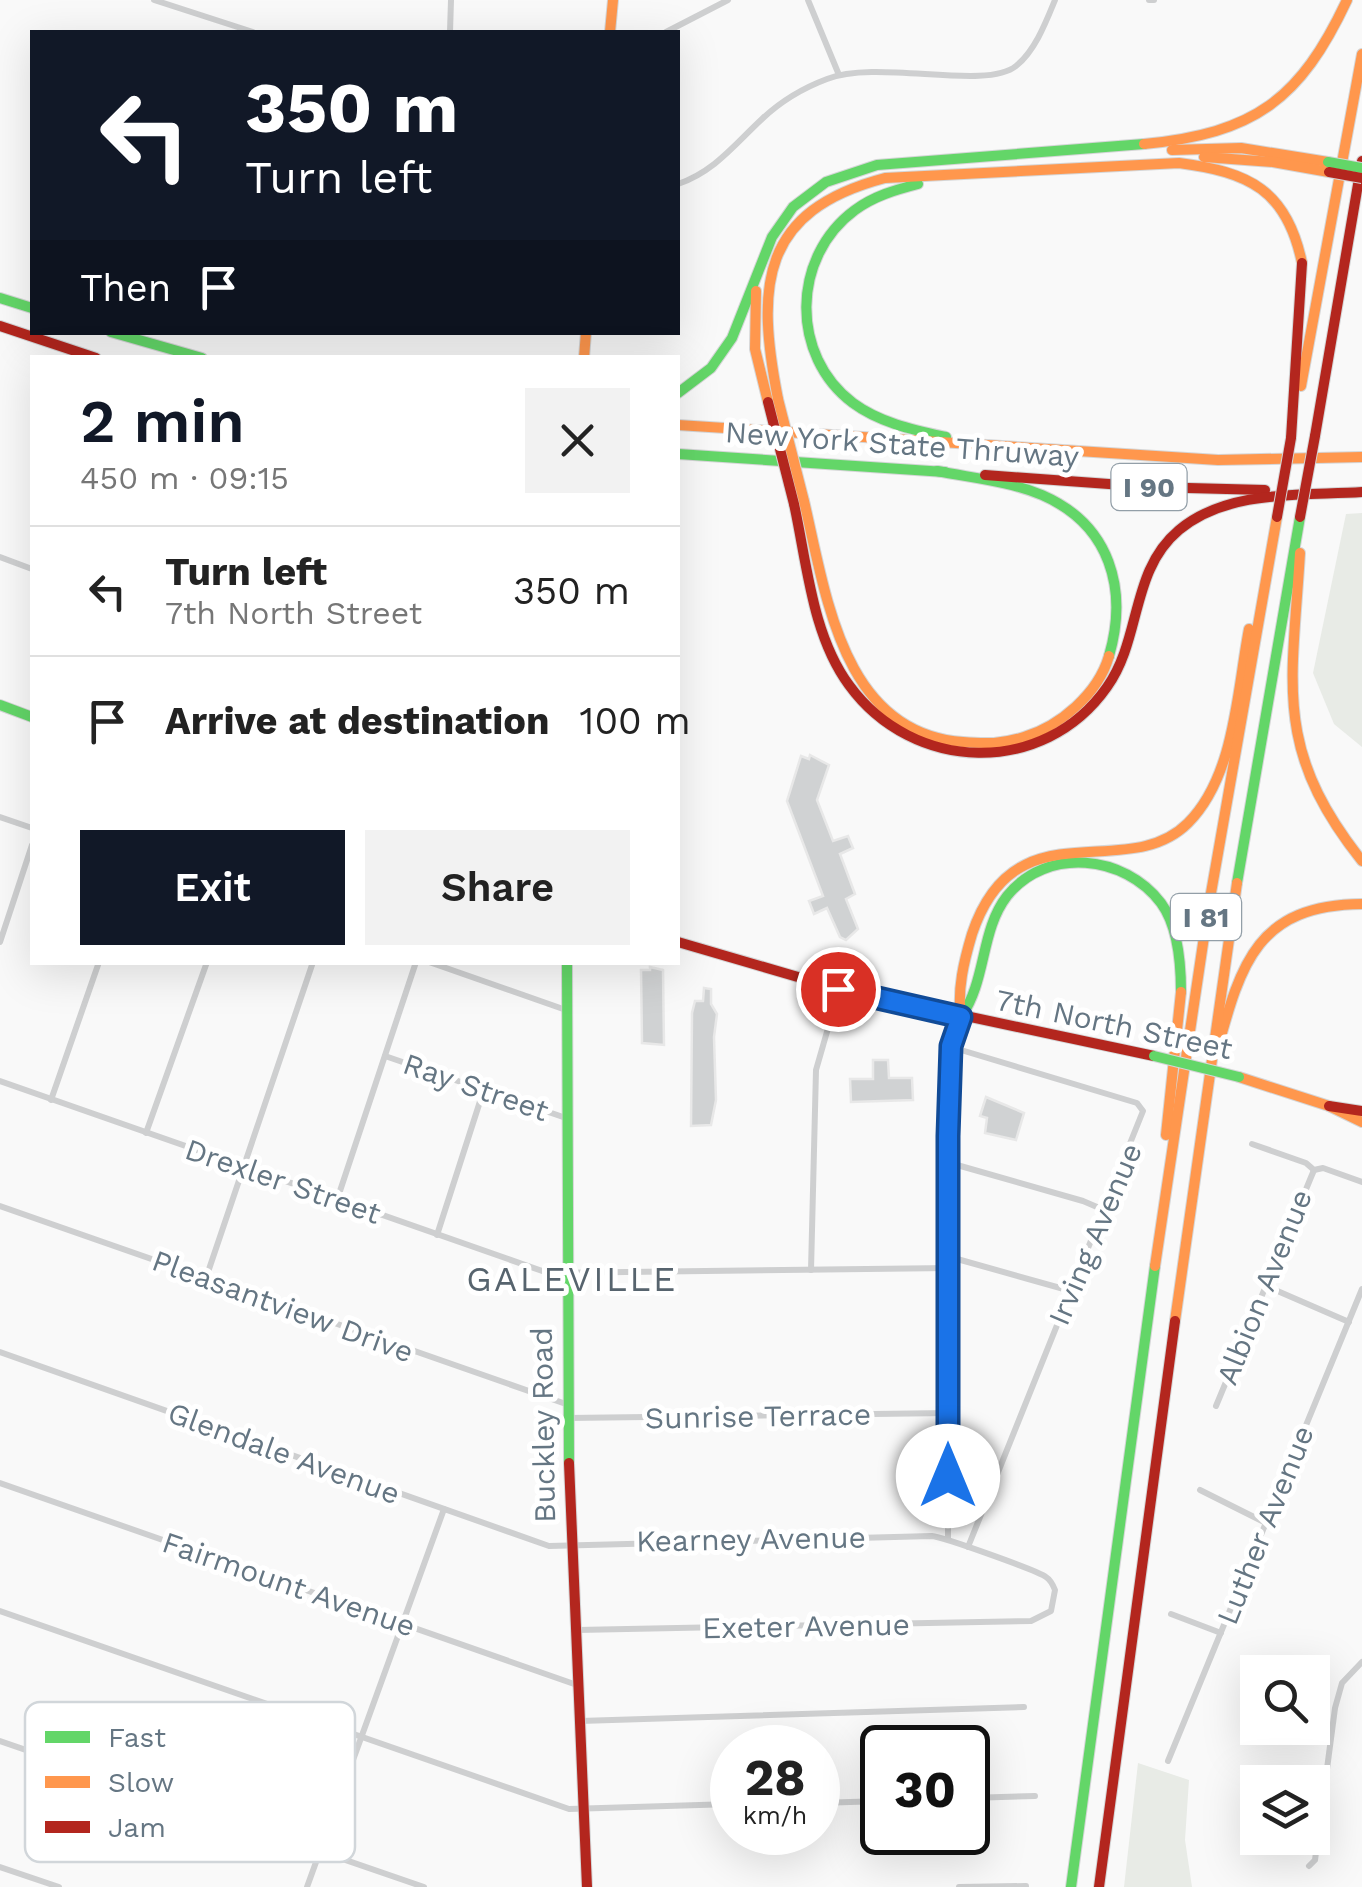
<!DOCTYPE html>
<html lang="en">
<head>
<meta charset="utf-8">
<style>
	:root { --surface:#fff; --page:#f2f2f2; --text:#222; --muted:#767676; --line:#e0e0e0; --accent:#111827 }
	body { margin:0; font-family:"Work Sans",sans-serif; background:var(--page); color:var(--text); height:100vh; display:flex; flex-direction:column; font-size:38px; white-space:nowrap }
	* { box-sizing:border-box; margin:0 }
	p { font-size:32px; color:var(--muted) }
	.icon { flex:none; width:55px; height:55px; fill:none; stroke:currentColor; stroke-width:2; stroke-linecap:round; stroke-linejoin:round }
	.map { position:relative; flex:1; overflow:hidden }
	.details { position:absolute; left:30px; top:355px; width:650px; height:610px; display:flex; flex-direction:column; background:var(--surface); border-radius:0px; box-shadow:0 10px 40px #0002 }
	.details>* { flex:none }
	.guide { position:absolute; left:30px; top:30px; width:650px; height:305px; border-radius:0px; box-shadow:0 10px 40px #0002; background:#111827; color:#fff; overflow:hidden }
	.tools { position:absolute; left:1240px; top:1655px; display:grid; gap:20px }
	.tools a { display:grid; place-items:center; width:90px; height:90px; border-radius:0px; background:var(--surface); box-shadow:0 10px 40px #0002; font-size:50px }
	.speed { position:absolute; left:710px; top:1725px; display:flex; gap:20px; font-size:50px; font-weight:700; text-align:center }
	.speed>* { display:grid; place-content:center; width:130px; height:130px; border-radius:50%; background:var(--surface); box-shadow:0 10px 40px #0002; line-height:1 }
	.speed small { font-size:25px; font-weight:400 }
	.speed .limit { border:5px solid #111; border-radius:15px; background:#fff; color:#111 }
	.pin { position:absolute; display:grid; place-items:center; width:85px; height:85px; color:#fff; margin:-42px; border:5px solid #fff; border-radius:50%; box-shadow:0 2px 10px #0007 }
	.me { position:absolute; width:110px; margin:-55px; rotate:0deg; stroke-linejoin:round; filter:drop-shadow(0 0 8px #0008) }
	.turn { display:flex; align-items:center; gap:35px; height:210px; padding:0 50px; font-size:45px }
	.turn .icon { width:130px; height:130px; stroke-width:2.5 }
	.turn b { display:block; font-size:70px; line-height:85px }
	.then { display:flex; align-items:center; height:95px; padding:0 50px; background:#0003; gap:20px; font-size:38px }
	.round { display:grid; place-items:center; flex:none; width:105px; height:105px; border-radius:0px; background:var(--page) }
	.overview { display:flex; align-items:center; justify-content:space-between; height:170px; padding:0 50px }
	h1 { font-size:60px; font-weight:600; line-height:75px; color:var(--accent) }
	.primary-button { display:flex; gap:20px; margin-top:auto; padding:20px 50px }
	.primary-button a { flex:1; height:115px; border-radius:0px; background:var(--accent); color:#fff; font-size:40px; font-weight:600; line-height:115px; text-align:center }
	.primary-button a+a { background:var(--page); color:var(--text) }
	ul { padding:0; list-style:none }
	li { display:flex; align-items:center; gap:30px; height:130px; padding:0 50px; border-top:2px solid var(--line) }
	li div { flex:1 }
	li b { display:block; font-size:38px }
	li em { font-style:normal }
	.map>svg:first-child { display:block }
</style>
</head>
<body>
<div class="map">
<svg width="1362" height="1887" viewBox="0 0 1362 1887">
	<rect width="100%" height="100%" fill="#f9f9f9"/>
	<g fill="#e8ebe6">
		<path d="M1362,513V747L1334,724L1313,673L1346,514Z"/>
		<path d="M1138,1763L1189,1780L1185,1840L1192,1887H1124Z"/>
	</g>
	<g fill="#d0d2d3" stroke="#e8e8e8" stroke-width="2.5">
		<path d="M810,755L829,765L817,800L833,841L848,836L853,848L840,854L855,894L846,899L858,929L846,940L840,937L827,908L814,914L809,901L823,896L787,801L801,756L809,759Z"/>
		<path d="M650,967L663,970L664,1045L642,1043L641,970H650Z"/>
		<path d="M704,988L711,989V1004L717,1014L714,1037L716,1100L711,1125L691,1126L692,1013L695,1001H703Z"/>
		<path d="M873,1060H888L889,1078H912L913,1100L851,1102L850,1079H873Z"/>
		<path d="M986,1097L1024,1113L1016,1140L985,1133L987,1118L980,1116Z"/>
	</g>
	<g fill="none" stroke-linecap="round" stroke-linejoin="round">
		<defs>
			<g id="fast">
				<path d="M918,184C895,190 874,196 855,210C791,257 790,356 853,403C880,423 914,430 946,437"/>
				<path d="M0,298L32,308"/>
				<path d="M111,332L202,358"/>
				<path d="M678,393L711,368L732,338L772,237L793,207L826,182L877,165L1144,144"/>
				<path d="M678,454L945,472"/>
				<path d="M937,471C972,478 1009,481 1042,495C1111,525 1128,590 1109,656"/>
				<path d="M0,705L32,717"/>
				<path d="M1237,883L1300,517"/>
				<path d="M567,962L569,1463"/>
				<path d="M961,1017C987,980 980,931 1007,896C1047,846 1125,855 1161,903C1178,926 1181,963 1181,992"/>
				<path d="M1071,1887L1155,1266"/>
			</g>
			<g id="slow">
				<path d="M610,32L613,0"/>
				<path d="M1144,144C1255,133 1300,100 1347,0"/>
				<path d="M1172,150L1241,148L1328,162"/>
				<path d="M1204,157L1273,162L1329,172"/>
				<path d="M756,291L755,349L768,402"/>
				<path d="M584,358L586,332"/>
				<path d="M1301,386L1362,54"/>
				<path d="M778,399C756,286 760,211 885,178L1179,163C1249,172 1287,190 1302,263"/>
				<path d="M678,425L1218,460L1362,457"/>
				<path d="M804,501C826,594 842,734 963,742C986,744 1002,744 1024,737C1060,726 1098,694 1109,656"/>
				<path d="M1300,553C1292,686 1273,749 1362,861"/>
				<path d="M961,1017C957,989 964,961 972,934C1015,804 1126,885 1188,823C1235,776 1237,691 1249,629"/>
				<path d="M1217,1051C1241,962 1258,905 1362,904"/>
				<path d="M1239,1077L1329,1106L1362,1122"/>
				<path d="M1166,1135L1181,992"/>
				<path d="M1155,1266L1208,910L1277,517"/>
				<path d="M1175,1321L1237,883"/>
			</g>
			<g id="jam">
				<path d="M0,326L96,358"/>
				<path d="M1315,436L1362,161"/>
				<path d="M1291,438L1302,263"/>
				<path d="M985,475L1150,487L1265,490"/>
				<path d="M794,504C807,563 812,635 849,685C913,773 1044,777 1107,687C1142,638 1130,571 1179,530C1228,489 1302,496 1362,492"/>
				<path d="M678,942L839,989L1154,1056"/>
				<path d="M1329,1106L1362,1111"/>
				<path d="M569,1463L587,1887"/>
				<path d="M1099,1887L1175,1321"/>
			</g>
		</defs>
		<use href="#fast" stroke="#d5d6d7" stroke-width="12"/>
		<use href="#slow" stroke="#d5d6d7" stroke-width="12"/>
		<use href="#jam" stroke="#d5d6d7" stroke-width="12"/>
		<g stroke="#cecfd0" stroke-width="6">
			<path d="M154,0L253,32"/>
			<path d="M808,0L839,75"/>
			<path d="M1149,0H1154"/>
			<path d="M450,32L451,0"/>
			<path d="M666,32L728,0"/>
			<path d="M678,184C715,171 734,145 762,119C780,102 803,88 827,79C878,59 985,91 1016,66C1035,51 1046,22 1055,0"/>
			<path d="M0,557L32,569"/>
			<path d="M0,817L32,828"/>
			<path d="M0,942L32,845"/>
			<path d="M429,962L566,1010"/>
			<path d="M951,1047L1137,1103L1143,1111L968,1547"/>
			<path d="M385,1056L566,1118"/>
			<path d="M0,1081L548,1273L950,1268"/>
			<path d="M51,1100L99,962"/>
			<path d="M146,1133L207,962"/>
			<path d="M1252,1144L1306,1163L1314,1170L1323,1168L1362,1182"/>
			<path d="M950,1163L1083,1201L1104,1210"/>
			<path d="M337,1200L416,962"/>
			<path d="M0,1206L566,1404"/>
			<path d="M437,1235L484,1089"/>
			<path d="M950,1257L1071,1291"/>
			<path d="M811,1270L816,1070L839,990"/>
			<path d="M206,1278L313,962"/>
			<path d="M1266,1286L1349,1322"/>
			<path d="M0,1352L549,1546L932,1536C943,1537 1039,1571 1046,1577C1051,1580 1053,1585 1055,1590L1051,1611L1031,1621L577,1630"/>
			<path d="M1216,1406L1314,1170"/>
			<path d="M568,1418L949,1413"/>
			<path d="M0,1483L577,1685"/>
			<path d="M1200,1490L1266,1523"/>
			<path d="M948,1538V1136L951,1047L961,1017"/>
			<path d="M0,1611L569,1809L732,1804"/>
			<path d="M1171,1614L1221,1633"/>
			<path d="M580,1721L1024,1707"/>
			<path d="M0,1741L424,1887"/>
			<path d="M1168,1761L1362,1289"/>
			<path d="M968,1798L1035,1796"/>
			<path d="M818,1803L882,1801"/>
			<path d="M1309,1866L1315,1860L1335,1708L1342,1683L1362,1662"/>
			<path d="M0,1867L59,1887"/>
			<path d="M307,1887L444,1509"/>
			<path d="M959,1887L1026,1886"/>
		</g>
		<use href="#fast" stroke="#63d668" stroke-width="10"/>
		<use href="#slow" stroke="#ff974d" stroke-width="10"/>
		<use href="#jam" stroke="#b3261e" stroke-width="10"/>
		<defs>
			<g id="fast-bridge">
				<path d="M1328,162L1362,168"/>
				<path d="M1154,1056L1239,1077"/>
			</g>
			<path id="slow-bridge" d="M778,399L804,501"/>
			<g id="jam-bridge">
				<path d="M1329,172L1362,178"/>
				<path d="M768,402L794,504"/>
				<path d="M1277,517L1291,438"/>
				<path d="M1300,517L1315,436"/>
			</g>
		</defs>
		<use href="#fast-bridge" stroke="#d5d6d7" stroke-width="12" stroke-linecap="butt"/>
		<use href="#slow-bridge" stroke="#d5d6d7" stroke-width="12" stroke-linecap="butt"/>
		<use href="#jam-bridge" stroke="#d5d6d7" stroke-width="12" stroke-linecap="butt"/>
		<use href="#fast-bridge" stroke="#63d668" stroke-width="10"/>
		<use href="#slow-bridge" stroke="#ff974d" stroke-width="10"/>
		<use href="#jam-bridge" stroke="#b3261e" stroke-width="10"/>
	</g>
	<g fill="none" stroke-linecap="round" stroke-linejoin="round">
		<defs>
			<path id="route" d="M838,989L961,1017L951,1046L948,1136V1476"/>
		</defs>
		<use href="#route" stroke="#114b97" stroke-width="25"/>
		<use href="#route" stroke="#1a73e8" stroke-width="18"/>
	</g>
	<g text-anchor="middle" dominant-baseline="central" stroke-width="10" stroke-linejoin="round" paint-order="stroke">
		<g fill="#fff" stroke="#939fa8" stroke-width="2.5">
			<rect x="1111.5" y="464" width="75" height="46" rx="8"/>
			<rect x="1171" y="894" width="70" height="46" rx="8"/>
		</g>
		<g font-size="28" font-weight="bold" fill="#657683">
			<text x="1149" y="487">I 90</text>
			<text x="1206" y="917">I 81</text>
		</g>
		<g font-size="30" fill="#657683" stroke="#fff">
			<text transform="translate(902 444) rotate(4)">New York State Thruway</text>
			<text transform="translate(1114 1024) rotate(12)">7th North Street</text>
			<text transform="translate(476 1087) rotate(19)">Ray Street</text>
			<text transform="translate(283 1181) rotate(19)">Drexler Street</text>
			<text transform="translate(1095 1234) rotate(-67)">Irving Avenue</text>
			<text transform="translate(1264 1287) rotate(-68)">Albion Avenue</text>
			<text transform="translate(283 1306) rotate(20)">Pleasantview Drive</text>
			<text transform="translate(758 1416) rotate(-1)">Sunrise Terrace</text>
			<text transform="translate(543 1425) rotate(-91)">Buckley Road</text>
			<text transform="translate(284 1453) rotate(20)">Glendale Avenue</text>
			<text transform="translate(1265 1525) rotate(-68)">Luther Avenue</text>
			<text transform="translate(751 1539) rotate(-1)">Kearney Avenue</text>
			<text transform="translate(289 1584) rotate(19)">Fairmount Avenue</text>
			<text transform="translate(806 1626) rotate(-1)">Exeter Avenue</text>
		</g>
		<g font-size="35" letter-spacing="2.5" fill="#57646e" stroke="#fff">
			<text x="572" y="1279">GALEVILLE</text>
		</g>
	</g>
	<rect x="25" y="1702" width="330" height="160" rx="15" fill="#fff" stroke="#d1d6da" stroke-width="2.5"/>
	<rect x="45" y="1731" width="45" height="12" fill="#63d668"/>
	<rect x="45" y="1776" width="45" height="12" fill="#ff974d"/>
	<rect x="45" y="1821" width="45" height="12" fill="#b3261e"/>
	<g font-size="28" fill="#657683">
		<text x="108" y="1747">Fast</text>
		<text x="108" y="1792">Slow</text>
		<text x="108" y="1837">Jam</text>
	</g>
</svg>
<div class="tools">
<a><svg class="icon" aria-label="search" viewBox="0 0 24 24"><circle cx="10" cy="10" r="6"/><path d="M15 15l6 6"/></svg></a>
<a><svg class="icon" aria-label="layers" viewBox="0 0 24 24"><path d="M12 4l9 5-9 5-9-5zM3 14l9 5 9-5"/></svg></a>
</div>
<div class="speed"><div>28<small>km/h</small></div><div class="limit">30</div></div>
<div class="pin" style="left:838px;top:989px;background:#d93025"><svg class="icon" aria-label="arrive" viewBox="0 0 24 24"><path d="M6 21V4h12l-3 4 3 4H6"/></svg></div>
<svg class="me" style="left:948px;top:1476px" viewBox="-20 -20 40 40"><circle r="19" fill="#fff"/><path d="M0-13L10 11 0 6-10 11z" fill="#1a73e8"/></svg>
<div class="guide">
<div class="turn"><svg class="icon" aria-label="left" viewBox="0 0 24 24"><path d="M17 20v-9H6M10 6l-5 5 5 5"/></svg><div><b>350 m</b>Turn left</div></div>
<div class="then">Then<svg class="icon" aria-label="arrive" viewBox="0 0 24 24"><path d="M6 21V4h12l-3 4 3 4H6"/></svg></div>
</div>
<section class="details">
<div class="overview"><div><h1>2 min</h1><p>450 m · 09:15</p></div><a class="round"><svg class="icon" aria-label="close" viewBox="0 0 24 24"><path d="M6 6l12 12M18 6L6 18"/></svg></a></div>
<ul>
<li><svg class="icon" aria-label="left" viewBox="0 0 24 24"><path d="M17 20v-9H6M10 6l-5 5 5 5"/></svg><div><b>Turn left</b><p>7th North Street</p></div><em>350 m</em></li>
<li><svg class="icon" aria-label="arrive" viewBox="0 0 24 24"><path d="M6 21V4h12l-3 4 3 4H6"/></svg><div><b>Arrive at destination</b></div><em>100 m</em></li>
</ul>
<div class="primary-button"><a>Exit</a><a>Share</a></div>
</section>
</div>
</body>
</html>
